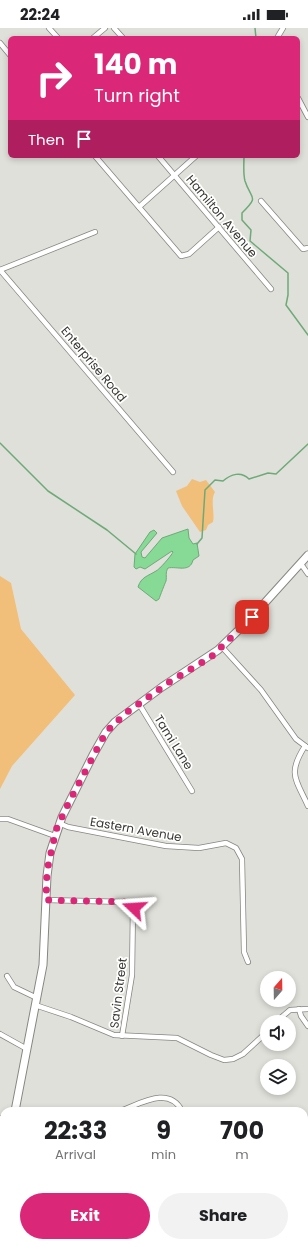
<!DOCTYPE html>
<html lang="en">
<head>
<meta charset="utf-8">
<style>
	:root { --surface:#fff; --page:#f2f2f2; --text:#202124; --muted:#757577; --accent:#db2777 }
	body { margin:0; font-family:Poppins,sans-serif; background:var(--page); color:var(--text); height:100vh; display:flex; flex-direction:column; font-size:15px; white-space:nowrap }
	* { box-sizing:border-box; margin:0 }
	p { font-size:13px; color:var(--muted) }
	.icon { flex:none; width:22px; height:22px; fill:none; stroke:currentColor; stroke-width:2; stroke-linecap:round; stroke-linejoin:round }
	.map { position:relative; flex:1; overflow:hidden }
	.details { position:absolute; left:0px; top:1079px; width:308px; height:140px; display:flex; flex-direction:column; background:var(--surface); border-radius:12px 12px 0 0; box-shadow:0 2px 6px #0003 }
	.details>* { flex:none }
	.guide { position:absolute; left:8px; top:8px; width:292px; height:122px; border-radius:6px; box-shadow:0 2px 6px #0003; background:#db2777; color:#fff; overflow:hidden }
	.needle { width:26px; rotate:20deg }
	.buttons { position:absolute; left:260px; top:943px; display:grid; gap:8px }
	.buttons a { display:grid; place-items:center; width:36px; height:36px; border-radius:50%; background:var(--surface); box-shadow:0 2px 6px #0003; font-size:20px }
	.pin { position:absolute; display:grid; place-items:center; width:34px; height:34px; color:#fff; margin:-17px; border-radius:8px; box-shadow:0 2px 6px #0006 }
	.me { position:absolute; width:44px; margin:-22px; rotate:290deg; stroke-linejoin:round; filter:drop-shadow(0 0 3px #0008) }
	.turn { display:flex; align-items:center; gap:14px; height:84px; padding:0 20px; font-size:18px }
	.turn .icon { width:52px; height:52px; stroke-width:2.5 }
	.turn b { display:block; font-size:28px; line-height:34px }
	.then { display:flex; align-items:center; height:38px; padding:0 20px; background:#0003; gap:8px; font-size:15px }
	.eta { display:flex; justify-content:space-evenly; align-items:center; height:68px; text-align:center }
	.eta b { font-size:24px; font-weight:700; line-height:28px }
	.button { display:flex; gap:8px; margin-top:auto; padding:8px 20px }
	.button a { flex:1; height:46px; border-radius:24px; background:var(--accent); color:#fff; font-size:16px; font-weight:700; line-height:46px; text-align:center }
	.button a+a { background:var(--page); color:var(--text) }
	.status { display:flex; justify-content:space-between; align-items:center; height:28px; padding:0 20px; background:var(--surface); direction:ltr }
	.status svg { height:11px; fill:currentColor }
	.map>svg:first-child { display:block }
</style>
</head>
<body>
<div class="status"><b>22:24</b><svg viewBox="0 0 49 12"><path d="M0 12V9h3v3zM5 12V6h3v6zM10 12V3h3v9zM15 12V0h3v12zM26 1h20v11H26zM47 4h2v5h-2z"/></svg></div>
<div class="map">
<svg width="308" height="1219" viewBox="0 0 308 1219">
	<rect width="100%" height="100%" fill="#dfe0d9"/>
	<g fill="#f1bf7a">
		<path d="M192,451L200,454L206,452L215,464C210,472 215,485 213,494L208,497L206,502L200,504L182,478L176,463L187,458Z"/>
		<path d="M0,548L11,555L21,601L75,667L12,738L0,761Z"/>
	</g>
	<path fill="#86da96" stroke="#6ea978" d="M188,501L189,510L193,516L197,515L199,528L193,532C190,545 177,538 168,540C165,545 167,548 166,553C165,555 160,568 159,571L156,573L138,559C141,549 148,548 156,543C159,542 172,527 173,524L172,523L145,541L140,539L136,541L134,539L135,526L150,504L154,502L157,505L141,524L142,529L145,530L162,510Z"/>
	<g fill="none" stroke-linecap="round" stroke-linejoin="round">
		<g stroke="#6ea978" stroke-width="1.5">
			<path d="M255,0L256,10"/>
			<path d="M244,128C244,135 243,146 245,153C251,172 260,167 242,185V192L251,202L250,213L288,245V267L286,277L308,307"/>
			<path d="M0,415L48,463L107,502L136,526"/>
			<path d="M197,516L202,510L205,462L215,452L223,453C231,446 241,443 249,451L268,445L276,446L308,416"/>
		</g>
		<defs>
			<g id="street">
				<path d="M49,0L58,10"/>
				<path d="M114,0L123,10"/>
				<path d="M93,10L105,0"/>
				<path d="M277,10L283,0"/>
				<path d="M0,15L10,27"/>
				<path d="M298,70L308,89"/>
				<path d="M95,128L181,228L189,226L219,199"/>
				<path d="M158,128L271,261"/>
				<path d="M261,173L303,221L308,220"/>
				<path d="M139,179L196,128"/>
				<path d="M0,242L173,444"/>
				<path d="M0,242L95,204"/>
				<path d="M301,536L308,546"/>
				<path d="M222,619L261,662L296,711L308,720"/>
				<path d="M139,676L192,763"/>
				<path d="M305,718C287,746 296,751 308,778"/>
				<path d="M0,791H8L55,808"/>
				<path d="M59,795L68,799L166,818L199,820L226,815L236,820L242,831L244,924L248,934"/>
				<path d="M46,872L127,874L133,878L132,947L122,1008"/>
				<path d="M7,948L14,959L37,970"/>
				<path d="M35,977L71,989L114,1007L177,1010L211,1027L224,1032L233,1031L243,1026L267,1004"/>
				<path d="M299,981L301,988L308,998"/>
				<path d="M276,994L290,982L308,981"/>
				<path d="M0,1006L27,1021"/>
				<path d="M120,1083C140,1076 169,1057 182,1083"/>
				<path d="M0,1090L4,1091"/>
				<path d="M304,1161L308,1162"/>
				<path d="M0,1173H4"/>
				<path d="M165,1215L167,1219"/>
				<path d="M237,1219L239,1215"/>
			</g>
			<g id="secondary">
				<path d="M15,1083L43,937L47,848L50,825L62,789L93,727L106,704L115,694L162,659L218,622L252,589L308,527"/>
				<path d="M29,1215L30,1219"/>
			</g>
		</defs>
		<use href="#street" stroke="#868680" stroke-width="6"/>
		<use href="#secondary" stroke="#868680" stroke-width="9"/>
		<use href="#street" stroke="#fff" stroke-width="4.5"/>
		<use href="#secondary" stroke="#fff" stroke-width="7"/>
	</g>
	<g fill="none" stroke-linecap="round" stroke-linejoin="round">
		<path stroke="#db2777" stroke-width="7" stroke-dasharray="0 12.6" d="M134,880L132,876L127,874L46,872L47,843L56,802L69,774L106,704L126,685L171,653L211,629L252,589"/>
	</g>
	<g text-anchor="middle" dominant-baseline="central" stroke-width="3.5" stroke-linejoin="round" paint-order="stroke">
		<g font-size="12" fill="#363633" stroke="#fffffe">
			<text transform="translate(222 188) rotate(50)">Hamilton Avenue</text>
			<text transform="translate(94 336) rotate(50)">Enterprise Road</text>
			<text transform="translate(174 714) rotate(58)">Tami Lane</text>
			<text transform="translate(136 801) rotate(10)">Eastern Avenue</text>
			<text transform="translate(118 965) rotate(-83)">Savin Street</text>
		</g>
	</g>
</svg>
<div class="buttons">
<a><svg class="needle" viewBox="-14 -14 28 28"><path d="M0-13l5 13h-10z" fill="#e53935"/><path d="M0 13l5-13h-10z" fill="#757577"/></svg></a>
<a><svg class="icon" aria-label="sound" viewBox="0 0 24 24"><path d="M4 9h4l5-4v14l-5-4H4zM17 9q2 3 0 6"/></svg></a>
<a><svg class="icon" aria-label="layers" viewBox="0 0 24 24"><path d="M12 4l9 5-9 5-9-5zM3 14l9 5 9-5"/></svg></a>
</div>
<div class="pin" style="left:252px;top:589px;background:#d93025"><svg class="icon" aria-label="arrive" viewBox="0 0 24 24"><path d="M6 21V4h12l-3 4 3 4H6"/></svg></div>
<svg class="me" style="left:134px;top:880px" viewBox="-20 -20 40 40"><path d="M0-17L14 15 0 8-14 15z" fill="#db2777" stroke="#fff" stroke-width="4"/></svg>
<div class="guide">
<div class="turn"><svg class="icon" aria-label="right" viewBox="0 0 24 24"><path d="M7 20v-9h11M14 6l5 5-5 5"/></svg><div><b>140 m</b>Turn right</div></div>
<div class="then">Then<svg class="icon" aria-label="arrive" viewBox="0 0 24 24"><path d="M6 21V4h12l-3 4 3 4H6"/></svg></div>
</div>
<section class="details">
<div class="eta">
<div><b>22:33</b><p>Arrival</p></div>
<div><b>9</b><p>min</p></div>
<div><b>700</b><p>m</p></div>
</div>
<div class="button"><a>Exit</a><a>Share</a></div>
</section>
</div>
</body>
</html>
